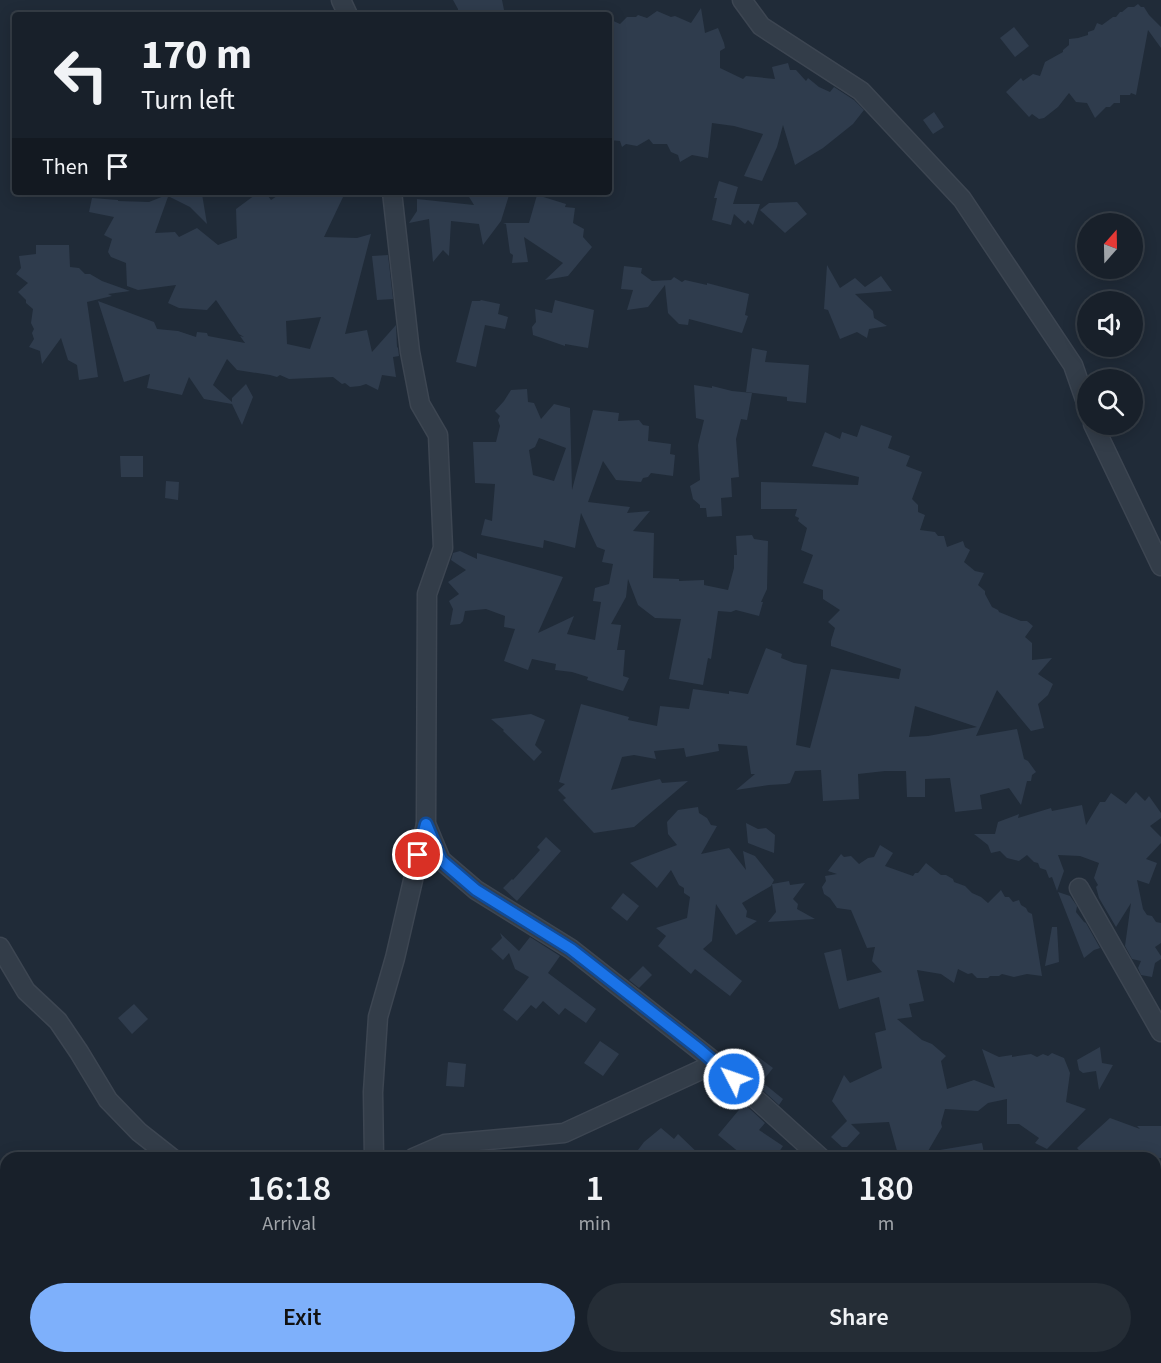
<!DOCTYPE html>
<html lang="en">
<head>
<meta charset="utf-8">
<style>
	:root { --surface:#18202a; --page:#252d36; --text:#f1f3f6; --muted:#9fa3a8; --line:#363e47; --accent:#7eb0fb }
	body { margin:0; font-family:"Source Sans 3",sans-serif; background:var(--page); color:var(--text); height:100vh; display:flex; flex-direction:column; font-size:22px; white-space:nowrap }
	* { box-sizing:border-box; margin:0 }
	p { font-size:20px; color:var(--muted) }
	.icon { flex:none; width:33px; height:33px; fill:none; stroke:currentColor; stroke-width:2; stroke-linecap:round; stroke-linejoin:round }
	.map { position:relative; flex:1; overflow:hidden }
	.sheet { position:absolute; left:0px; top:1152px; width:1161px; height:212px; display:flex; flex-direction:column; background:var(--surface); border-radius:18px 18px 0 0; box-shadow:0 3px 15px #0003,0 0 0 2px var(--line) }
	.sheet>* { flex:none }
	.guide { position:absolute; left:12px; top:12px; width:600px; height:183px; border-radius:6px; box-shadow:0 3px 15px #0003,0 0 0 2px var(--line); background:#18202a; color:var(--text); overflow:hidden }
	.needle { width:39px; rotate:20deg }
	.fabs { position:absolute; left:1077px; top:213px; display:grid; gap:12px }
	.fabs a { display:grid; place-items:center; width:66px; height:66px; border-radius:50%; background:var(--surface); box-shadow:0 3px 15px #0003,0 0 0 2px var(--line); font-size:30px }
	.pin { position:absolute; display:grid; place-items:center; width:51px; height:51px; color:#fff; margin:-26px; border:3px solid #fff; border-radius:50%; box-shadow:0 2px 6px #0007 }
	.me { position:absolute; width:66px; margin:-33px; rotate:311deg; stroke-linejoin:round; filter:drop-shadow(0 0 4px #0008) }
	.turn { display:flex; align-items:center; gap:21px; height:126px; padding:0 30px; font-size:27px }
	.turn .icon { width:78px; height:78px; stroke-width:2.5 }
	.turn b { display:block; font-size:42px; line-height:51px }
	.then { display:flex; align-items:center; height:57px; padding:0 30px; background:#0003; gap:12px; font-size:22px }
	.eta { display:flex; justify-content:space-evenly; align-items:center; height:102px; text-align:center }
	.eta b { font-size:36px; font-weight:600; line-height:42px }
	.cta { display:flex; gap:12px; margin-top:auto; padding:12px 30px }
	.cta a { flex:1; height:69px; border-radius:36px; background:var(--accent); color:#111; font-size:24px; font-weight:600; line-height:69px; text-align:center }
	.cta a+a { background:var(--page); color:var(--text) }
	.map>svg:first-child { display:block }
</style>
</head>
<body>
<div class="map">
<svg width="1161" height="1363" viewBox="0 0 1161 1363">
	<rect width="100%" height="100%" fill="#202b38"/>
	<g fill="#2f3c4d" fill-rule="evenodd">
		<path d="M453,0H502L505,15H458V9Z"/>
		<path d="M1138,4L1141,7H1144L1149,15L1161,27V48L1148,30L1136,95L1131,93L1130,95H1120V103H1114L1110,107H1106L1095,118L1087,103L1076,102L1069,93L1058,107L1044,118L1039,119L1032,114L1029,117L1006,92L1021,78L1023,81L1033,74L1040,76L1045,62L1063,52V50L1069,45V39L1078,38L1088,35V32L1094,30L1097,23L1102,25L1113,17H1116L1120,12H1122L1128,7H1134Z"/>
		<path d="M701,8L705,33L718,28L724,43L725,48L720,51V68L743,79L746,76L775,79L772,67L788,63L790,70H796L806,81L808,78L819,87L830,92L834,87L854,100L864,110L853,124L823,148L795,165L783,125L777,147L762,181L744,176L763,134L734,126L712,123L708,158L692,155L680,162L678,155L671,152L667,144H653L649,139L637,146L626,144L622,147L620,141L609,140V19L620,24L627,17H636L638,15L647,18L657,11L671,17L675,16L691,23Z"/>
		<path d="M1014,27L1029,46L1015,57L1000,38Z"/>
		<path d="M934,112L944,127L933,134L923,120Z"/>
		<path d="M719,181L738,187L733,204H760L753,225L748,220L745,224L734,214L731,225L712,220L717,198H714Z"/>
		<path d="M259,192H265L271,200L277,196L280,197L290,192H337V195H344L324,237L357,238L371,234L345,334L367,330L372,352L396,325L397,347L398,348L399,356L393,357L396,377L382,375L378,390L366,384L360,386L350,387L345,383L342,384L333,377L289,379L280,375L277,377L270,375L237,370L227,359L213,385L232,402V398L246,384L253,397L242,425L232,404L204,399L189,377L182,395L147,388L150,374L124,382L98,301L154,322L157,329L178,331L196,337L197,332L207,333L208,336L245,343L240,336L244,337L239,334L216,300L207,310L179,308L168,303L176,285L138,290L127,286L126,263L111,257L108,252L112,239L104,235L114,217L89,212L92,198L118,200V201L149,202L169,194L155,233L175,232L179,237L197,228L218,245L237,238L236,209ZM321,317L310,349L287,344L286,321Z"/>
		<path d="M466,192H510L501,221L483,245L479,224L451,221L449,256L443,250L433,262L429,219L409,223L417,211V199L474,205Z"/>
		<path d="M202,194L207,224L190,207L170,197Z"/>
		<path d="M537,195L566,204L565,207L575,208L573,223L584,229L583,237L592,247L568,276L545,280L563,263L524,237L528,262L512,263L513,255L510,253L506,224L503,223H529Z"/>
		<path d="M797,202L807,214L785,233L760,210L769,203Z"/>
		<path d="M36,245H69L70,267L79,268L85,274H90L102,281L130,291L108,294L112,296L87,302L98,377L79,380L77,365L68,360L61,338L42,364L40,351L29,347L34,339L32,333L34,329L31,323L33,309L26,303V300L18,292L28,283L16,274L21,268L19,256L36,254Z"/>
		<path d="M388,255L393,299L377,300L372,256Z"/>
		<path d="M827,265L840,288L855,278L865,287L881,276L892,291L855,294L873,311L874,318L887,326L869,329L867,338L857,332L840,339L828,310L824,309Z"/>
		<path d="M624,266L642,268L641,273L652,281L671,280L674,277L682,282L685,280L707,285V283L749,294L745,315L748,316L742,333L689,319L688,325L679,324L668,313L665,285L648,307L627,310L633,290L621,289Z"/>
		<path d="M481,300L500,304L498,314L508,317L505,329L485,325L476,367L456,362L472,301H480Z"/>
		<path d="M555,300L594,310L588,348L565,344V346L533,335L532,327L536,322L535,309L552,313Z"/>
		<path d="M752,348L767,351L765,362L809,365L806,403L787,401V397L746,392Z"/>
		<path d="M694,385L712,388V386L732,391L752,393L747,420L741,419L736,439L739,477L731,478L732,497L721,498L722,516L707,517L706,508H700V505L693,499L690,486L700,480L698,445L704,420L696,418Z"/>
		<path d="M527,389L528,402L534,403L541,419L554,404L570,408L572,490L593,410L619,413L618,421L639,420L643,425L649,426L648,441L671,444L670,454L675,455L673,476L651,473L648,477L643,478L641,482L616,480L603,461L588,502L630,507L627,513L650,511L633,531L654,533L653,578L679,579V581L704,580V585L728,590L734,568V555H737L736,536L752,535L754,539L768,541L767,589L761,602H763L759,616L736,610L731,612L718,611L711,659L708,658L703,685L669,679L681,619L655,618L638,605L628,579L626,597L611,624L621,625L617,650H625L623,676L629,678L623,691L587,680L588,677L572,672L555,670L556,664L532,659L528,670L504,661L515,629L504,627L505,616L486,609L465,611L463,621L460,624L450,625L453,609L449,601L459,594L448,582L466,570L451,560L453,553L460,551L477,559V553L563,577L538,633L574,616L567,634L595,640L601,602L593,601L595,588L609,584L613,564L602,562L605,550L597,547L581,513L575,548L544,540L543,548L481,535L485,519L492,521L495,484L475,483L473,442H496L500,426L498,420L500,416L495,411L504,401L511,390ZM539,438L566,448L554,481L533,475L529,450L535,447Z"/>
		<path d="M861,425L892,436L888,448L910,456L906,466L922,472L912,499L918,505V512L925,515L920,530L935,532L938,536H944L947,547L963,541L965,547L970,550L964,562L975,571L984,573L978,585L985,591V594L992,607L998,610L999,612L1021,621H1027L1033,626L1025,637L1032,643V660L1052,658L1038,674L1053,684L1048,695L1038,704L1044,728L1031,731L997,690L976,736L1017,729L1024,759L1028,761L1036,772L1032,775L1031,781H1027L1021,805L1009,788L980,795L982,809L955,812L950,778L925,779V797H907L906,771H885L858,774L859,799L823,801L821,770L795,771L790,783L786,784L769,785L736,790L755,774H751L747,746L718,744L719,751L686,757L684,748L654,751L656,759L634,755L622,757L611,790L660,779L662,783L688,781L634,827L594,833L563,800L566,798L558,790L565,784L559,782L581,704L629,717L628,720L657,726L660,706L689,709L693,689L729,694V691L748,694L766,648L782,654L781,658L794,663L807,665L796,745L810,748L831,669L899,679L901,669L831,646V641L835,628L828,622L840,610L823,599V590L803,583L813,555L801,550L807,528L798,521L799,518L795,516L797,509H761V482L858,485L859,477L812,466L825,432L840,439L842,432L857,437ZM915,706L977,727L928,736L909,737Z"/>
		<path d="M120,456H143V477H121Z"/>
		<path d="M166,481L179,482L178,500L165,498Z"/>
		<path d="M531,714L545,720L535,745L542,752L534,761L503,731L504,730L491,719Z"/>
		<path d="M1136,792L1145,801L1149,796L1161,813V818L1150,826L1161,837V843L1146,859L1157,863L1149,884L1137,880L1143,909L1147,915L1152,916L1156,922L1161,923V943L1155,947L1161,956V959L1155,963L1152,977L1141,975L1138,968L1141,961L1132,959L1125,946L1131,903L1116,927L1099,898L1096,887L1098,885L1094,878L1099,863L1080,856L1058,855L1064,871L1057,891L1052,877L1049,878L1046,870L1040,868L1038,863L1034,862L1027,855L1019,861L1007,858L1000,851L991,853L988,845L974,834H995L998,822L1019,814L1018,818L1051,808L1052,811L1082,805L1086,825L1100,802H1105L1111,793L1126,804Z"/>
		<path d="M698,807L699,813L707,818L711,825L717,826L701,854L729,848L746,870L743,851L755,856L774,880L771,886L742,903L747,911L746,917L757,921L736,935L716,904L712,941L703,949L742,981L730,996L695,969L691,974L658,946L666,936L656,928L687,918L690,897L684,893V888L679,885L671,870L657,888L630,863L677,845L668,834L667,822L678,810Z"/>
		<path d="M746,823L758,829L766,828L775,835L774,853L748,843Z"/>
		<path d="M546,837L561,851L517,901L503,888L512,879L513,880L540,850L537,847Z"/>
		<path d="M880,845L893,853L885,866L913,876L915,873H918L926,863L941,875H946L953,879L954,882L965,886L972,893L981,897L988,903L1001,890L1005,897H1009L1013,902L1019,900L1021,905L1026,908L1028,912L1032,914L1042,976L1027,974L1014,977L1002,974L999,976H990L988,978H977L972,973L968,974L958,969L954,983L941,974L917,970L924,1001L909,1004L912,1017L897,1019L922,1040L932,1044L946,1056L941,1061L947,1089L974,1080L995,1088L982,1049L999,1057L1012,1055V1057L1031,1054L1037,1057L1043,1054L1048,1056L1052,1053L1064,1058L1070,1073L1066,1102L1086,1109L1047,1149L1035,1143L1039,1138L1019,1124H1007V1099L988,1103L978,1111L945,1109L941,1123L942,1127L924,1158H899L889,1122L851,1124L860,1133L847,1147H842L831,1137L847,1121L832,1101L844,1075L850,1083L882,1068L875,1033L886,1030L879,997L839,1009L824,953L841,949L847,981L882,972L872,961L875,947L867,948L851,910L837,908L830,898L824,894L822,887L826,881L825,876L837,874L828,871L841,854L844,857L851,856L859,864L868,858L874,857Z"/>
		<path d="M789,881L790,885L805,883L793,899L798,904L797,909L815,919L768,922L776,912L772,884Z"/>
		<path d="M1058,892L1070,896L1077,906L1076,912L1084,922L1086,923L1100,948L1094,950L1084,958Z"/>
		<path d="M623,893L639,906L627,921L611,908Z"/>
		<path d="M1052,927H1057L1059,962L1045,966Z"/>
		<path d="M500,933L519,951L530,937L560,956L548,973L596,1009L586,1023L565,1008L559,1015L543,1001L536,1009L531,1005L517,1021L503,1010L529,977L515,969L509,953L503,960L491,949L502,938Z"/>
		<path d="M643,966L652,975L639,988L629,980Z"/>
		<path d="M134,1004L148,1019L132,1034L118,1018Z"/>
		<path d="M600,1041L619,1054L603,1076L584,1063Z"/>
		<path d="M1100,1047L1102,1063L1113,1065L1099,1090L1096,1071L1083,1073L1079,1070L1077,1060Z"/>
		<path d="M757,1056L773,1068L762,1082L783,1099L779,1105L744,1073Z"/>
		<path d="M448,1062L466,1064L464,1087L446,1086Z"/>
		<path d="M738,1098L765,1123L759,1130L783,1146L775,1158H746L718,1135L743,1105L737,1101Z"/>
		<path d="M1110,1118L1140,1129L1137,1126H1161V1158H1129V1155L1117,1157L1113,1155L1109,1158L1104,1151L1096,1156L1091,1155L1086,1158L1077,1148Z"/>
		<path d="M661,1128L674,1139L678,1134L703,1158H632L644,1142Z"/>
		<path d="M982,1143L985,1158H935L934,1151Z"/>
	</g>
	<g fill="none" stroke-linecap="round" stroke-linejoin="round">
		<defs>
			<g id="minor">
				<path d="M341,0L348,15"/>
				<path d="M742,0L761,26L861,91L962,199L1073,365L1088,408"/>
				<path d="M392,192L410,352L420,404L438,435L443,548L427,594L426,824L441,860L476,890L571,949L716,1063"/>
				<path d="M1093,424L1161,566"/>
				<path d="M1079,888L1161,1032"/>
				<path d="M0,947L26,991L58,1021L79,1052L108,1100L139,1132L172,1158"/>
				<path d="M374,1158L373,1092L378,1017L395,958L426,824"/>
				<path d="M413,1158L445,1144L564,1133L716,1063L821,1158"/>
				<path d="M1155,1193L1161,1189"/>
				<path d="M1155,1235L1161,1243"/>
				<path d="M0,1273L6,1268"/>
				<path d="M363,1358L368,1363"/>
				<path d="M379,1358L383,1363"/>
				<path d="M1026,1358L1028,1363"/>
			</g>
		</defs>
		<use href="#minor" stroke="#3d4652" stroke-width="21"/>
		<use href="#minor" stroke="#333d49" stroke-width="18"/>
	</g>
	<g fill="none" stroke-linecap="round" stroke-linejoin="round">
		<defs>
			<path id="route" d="M418,855L426,824L441,860L476,890L571,949L699,1049L734,1079"/>
		</defs>
		<use href="#route" stroke="#114b97" stroke-width="15"/>
		<use href="#route" stroke="#1a73e8" stroke-width="10"/>
	</g>
</svg>
<div class="fabs">
<a><svg class="needle" viewBox="-14 -14 28 28"><path d="M0-13l5 13h-10z" fill="#e53935"/><path d="M0 13l5-13h-10z" fill="#9fa3a8"/></svg></a>
<a><svg class="icon" aria-label="sound" viewBox="0 0 24 24"><path d="M4 9h4l5-4v14l-5-4H4zM17 9q2 3 0 6"/></svg></a>
<a><svg class="icon" aria-label="search" viewBox="0 0 24 24"><circle cx="10" cy="10" r="6"/><path d="M15 15l6 6"/></svg></a>
</div>
<div class="pin" style="left:418px;top:855px;background:#d93025"><svg class="icon" aria-label="arrive" viewBox="0 0 24 24"><path d="M6 21V4h12l-3 4 3 4H6"/></svg></div>
<svg class="me" style="left:734px;top:1079px" viewBox="-20 -20 40 40"><circle r="17" fill="#1a73e8" stroke="#fff" stroke-width="3"/><path d="M0-11L8 9 0 5-8 9z" fill="#fff"/></svg>
<div class="guide">
<div class="turn"><svg class="icon" aria-label="left" viewBox="0 0 24 24"><path d="M17 20v-9H6M10 6l-5 5 5 5"/></svg><div><b>170 m</b>Turn left</div></div>
<div class="then">Then<svg class="icon" aria-label="arrive" viewBox="0 0 24 24"><path d="M6 21V4h12l-3 4 3 4H6"/></svg></div>
</div>
<section class="sheet">
<div class="eta">
<div><b>16:18</b><p>Arrival</p></div>
<div><b>1</b><p>min</p></div>
<div><b>180</b><p>m</p></div>
</div>
<div class="cta"><a>Exit</a><a>Share</a></div>
</section>
</div>
</body>
</html>
